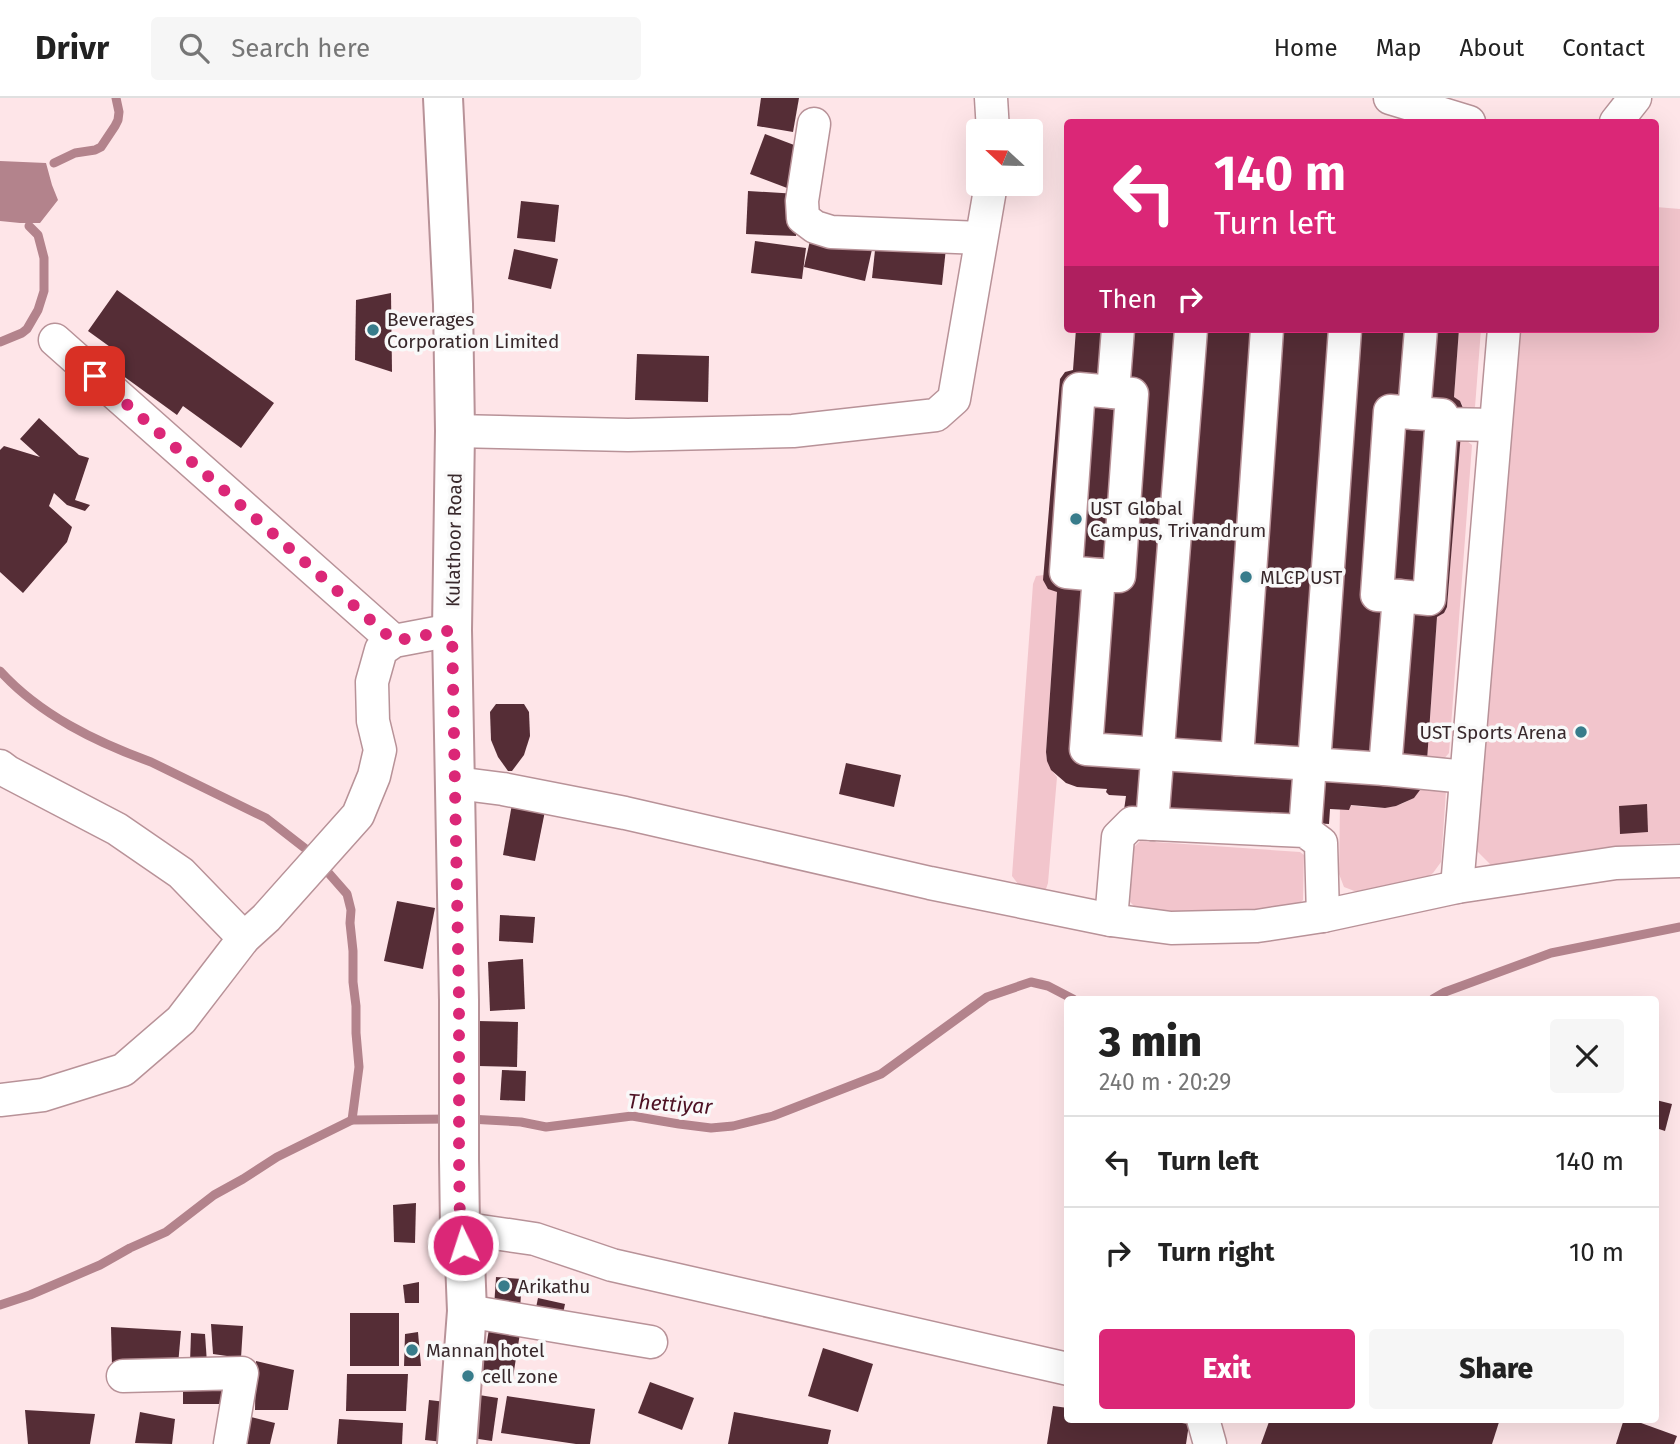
<!DOCTYPE html>
<html lang="en">
<head>
<meta charset="utf-8">
<style>
	:root { --surface:#fff; --page:#f6f6f6; --text:#222; --muted:#767676; --line:#e0e0e0; --accent:#db2777 }
	body { margin:0; font-family:"Fira Sans",sans-serif; background:var(--page); color:var(--text); height:100vh; display:flex; flex-direction:column; font-size:26px; white-space:nowrap }
	* { box-sizing:border-box; margin:0 }
	p { font-size:23px; color:var(--muted) }
	.icon { flex:none; width:38px; height:38px; fill:none; stroke:currentColor; stroke-width:2; stroke-linecap:round; stroke-linejoin:round }
	.map { position:relative; flex:1; overflow:hidden }
	.panel { position:absolute; left:1064px; top:898px; width:595px; height:427px; display:flex; flex-direction:column; background:var(--surface); border-radius:7px; box-shadow:0 7px 28px #0002 }
	.panel>* { flex:none }
	.hud { position:absolute; left:1064px; top:21px; width:595px; height:214px; border-radius:7px; box-shadow:0 7px 28px #0002; background:#db2777; color:#fff; overflow:hidden }
	.needle { width:46px; rotate:292deg }
	.fabs { position:absolute; left:966px; top:21px; display:grid; gap:14px }
	.fabs a { display:grid; place-items:center; width:77px; height:77px; border-radius:7px; background:var(--surface); box-shadow:0 7px 28px #0002; font-size:35px }
	.pin { position:absolute; display:grid; place-items:center; width:60px; height:60px; color:#fff; margin:-30px; border-radius:14px; box-shadow:0 4px 10px #0006 }
	.me { position:absolute; width:77px; margin:-38px; rotate:356deg; stroke-linejoin:round; filter:drop-shadow(0 0 5px #0008) }
	.turn { display:flex; align-items:center; gap:24px; height:147px; padding:0 35px; font-size:32px }
	.turn .icon { width:91px; height:91px; stroke-width:2.5 }
	.turn b { display:block; font-size:49px; line-height:60px }
	.then { display:flex; align-items:center; height:66px; padding:0 35px; background:#0003; gap:14px; font-size:26px }
	.round { display:grid; place-items:center; flex:none; width:74px; height:74px; border-radius:7px; background:var(--page) }
	.head { display:flex; align-items:center; justify-content:space-between; height:119px; padding:0 35px }
	h1 { font-size:42px; font-weight:800; line-height:52px }
	.primary-button { display:flex; gap:14px; margin-top:auto; padding:14px 35px }
	.primary-button a { flex:1; height:80px; border-radius:7px; background:var(--accent); color:#fff; font-size:28px; font-weight:800; line-height:80px; text-align:center }
	.primary-button a+a { background:var(--page); color:var(--text) }
	ul { padding:0; list-style:none }
	li { display:flex; align-items:center; gap:21px; height:91px; padding:0 35px; border-top:2px solid var(--line) }
	li div { flex:1 }
	li b { display:block; font-size:26px }
	li em { font-style:normal }
	header { display:flex; align-items:center; gap:42px; box-sizing:border-box; height:98px; padding:0 35px; background:var(--surface); border-bottom:2px solid var(--line) }
	header strong { font-size:33px }
	nav { display:flex; gap:38px; margin-inline-start:auto; font-size:24px }
	.search { width:490px; height:63px; background:var(--page); display:flex; align-items:center; gap:18px; box-sizing:border-box; padding:0 24px; border-radius:7px; color:var(--muted); font-size:26px }
	.map>svg:first-child { display:block }
</style>
</head>
<body>
<header>
<strong>Drivr</strong>
<div class="search"><svg class="icon" aria-label="search" viewBox="0 0 24 24"><circle cx="10" cy="10" r="6"/><path d="M15 15l6 6"/></svg>Search here</div>
<nav><a>Home</a><a>Map</a><a>About</a><a>Contact</a></nav>
</header>
<div class="map">
<svg width="1680" height="1346" viewBox="0 0 1680 1346">
	<rect width="100%" height="100%" fill="#fee5e8"/>
	<g fill="#f2c5cc">
		<path d="M1656,109L1680,111V745L1649,746L1601,750L1505,768L1491,767L1478,754L1475,739L1514,231H1656Z"/>
		<path d="M1459,231H1481L1475,309L1471,313H1463C1464,306 1459,302 1454,299Z"/>
		<path d="M1460,342L1467,343L1472,347L1449,655L1442,663H1427L1437,519L1444,515L1447,509Z"/>
		<path d="M1044,477L1057,494L1046,654C1047,665 1050,671 1057,679L1048,785L1046,791H1040L1018,786L1012,778L1033,486L1036,478Z"/>
		<path d="M1424,683L1440,685L1446,693L1441,764L1433,775L1425,781L1357,794L1344,789L1339,776L1340,706C1370,709 1409,719 1424,683Z"/>
		<path d="M1140,743L1300,754L1304,757L1303,802L1296,809L1250,813L1174,815L1138,812L1130,804L1133,750Z"/>
	</g>
	<path fill="#b3838c" d="M0,63L46,65L52,87L58,102L40,125H20L0,123Z"/>
	<g fill="none" stroke-linecap="round" stroke-linejoin="round">
		<g stroke="#b3838c" stroke-width="9">
			<path d="M54,65L75,55L95,52L101,49L115,28L118,22L119,14L116,0"/>
			<path d="M0,244L22,235L27,231L38,212L44,193V160L38,137L29,128"/>
			<path d="M0,573C40,617 96,644 151,664L266,720L311,755L347,796L351,812L350,825L353,853V884L356,908V935L359,969L352,1022"/>
			<path d="M1433,901L1445,894L1551,855L1680,829"/>
			<path d="M469,1021L521,1024L546,1029L632,1018L679,1026L711,1030L733,1028L773,1018L881,976L987,899L1031,884L1048,888L1073,901"/>
			<path d="M0,1207L30,1197L100,1167L130,1150L166,1134L214,1097L243,1081L277,1059L352,1022L451,1021"/>
		</g>
	</g>
	<g fill="#552d36">
		<path d="M761,0H799L793,34L757,28Z"/>
		<path d="M765,36L810,53L795,93L750,76Z"/>
		<path d="M748,93L798,96L796,138L746,136Z"/>
		<path d="M521,103L559,107L555,144L517,140Z"/>
		<path d="M814,125L875,138L865,183L804,169Z"/>
		<path d="M877,134L947,141L942,187L872,180Z"/>
		<path d="M755,143L806,150L802,181L751,175Z"/>
		<path d="M514,151L558,161L551,191L508,181Z"/>
		<path d="M117,192L274,305L241,350L183,308L177,317L115,272L124,259L88,233Z"/>
		<path d="M391,195L392,274L355,262L356,202Z"/>
		<path d="M1076,231H1459L1454,299L1460,303L1463,310L1447,509L1444,515L1437,519L1426,677L1420,692L1414,700L1396,708L1385,710L1351,707L1349,712L1330,711L1329,726L1124,712L1126,698L1109,697L1106,694L1107,691L1077,689L1066,685L1051,672L1047,663L1046,654L1057,494L1048,491L1043,482L1060,281L1065,274L1073,272Z"/>
		<path d="M637,256L709,258L708,304L635,302Z"/>
		<path d="M39,320L79,357L89,360L75,402L90,407L85,413L67,407L54,395L49,408L72,429L67,444L23,495L0,474V352L4,348L40,359L20,341Z"/>
		<path d="M496,606H524L529,614L530,638L524,657L512,673H508L498,659L491,642L490,614Z"/>
		<path d="M846,665L901,677L894,709L839,696Z"/>
		<path d="M512,706L545,713L535,763L503,757Z"/>
		<path d="M1647,706L1648,734L1620,736L1619,708Z"/>
		<path d="M397,803L435,810L423,871L384,863Z"/>
		<path d="M500,817L535,819L533,845L499,843Z"/>
		<path d="M523,861L525,911L490,913L488,864Z"/>
		<path d="M478,923L518,924L517,969L478,968Z"/>
		<path d="M502,972L526,973L525,1003L500,1002Z"/>
		<path d="M1656,1002L1672,1006L1665,1033L1656,1030Z"/>
		<path d="M416,1105L415,1145L394,1144L393,1107Z"/>
		<path d="M496,1179L522,1181L520,1212L494,1210Z"/>
		<path d="M419,1184V1205H405L403,1187Z"/>
		<path d="M538,1200L565,1206L560,1230L533,1224Z"/>
		<rect x="350" y="1215" width="49" height="53"/>
		<path d="M490,1225L521,1229L513,1279L482,1274Z"/>
		<path d="M211,1226L243,1228L241,1260L213,1256Z"/>
		<path d="M111,1229L181,1233L178,1267L112,1268Z"/>
		<path d="M418,1234L421,1268H404L405,1236Z"/>
		<path d="M191,1235L205,1236L207,1265H190Z"/>
		<path d="M823,1250L873,1266L858,1314L808,1298Z"/>
		<path d="M256,1263L294,1272L288,1312H255Z"/>
		<path d="M347,1276H408L406,1313H346Z"/>
		<path d="M183,1283L228,1284L226,1306H183Z"/>
		<path d="M650,1284L694,1300L682,1332L638,1315Z"/>
		<path d="M479,1297L498,1300L492,1343L472,1340Z"/>
		<path d="M507,1298L595,1311L590,1346H576L501,1335Z"/>
		<path d="M429,1302L446,1304L443,1344L425,1342Z"/>
		<path d="M1053,1308L1068,1310V1321H1154L1189,1326L1186,1346H1047Z"/>
		<path d="M25,1312L95,1316L90,1346H28Z"/>
		<path d="M140,1314L175,1321L172,1346L135,1345Z"/>
		<path d="M734,1314L831,1332L828,1346H728Z"/>
		<path d="M251,1319L275,1325L270,1346H243Z"/>
		<path d="M339,1321L403,1325L402,1346H337Z"/>
		<path d="M1270,1321H1500L1492,1346H1261Z"/>
		<path d="M1624,1321H1630L1677,1338L1674,1346H1616Z"/>
	</g>
	<g fill="none" stroke-linecap="round" stroke-linejoin="round">
		<defs>
			<g id="minor">
				<path d="M991,0L993,33"/>
				<path d="M1390,0L1469,24"/>
				<path d="M1616,24L1635,0"/>
				<path d="M814,26L802,103L803,120L815,129L831,134L981,140"/>
				<path d="M1118,231L1113,294L1132,296L1119,478L1099,477L1086,651L1385,671L1399,498L1377,497L1390,313L1414,315L1421,231"/>
				<path d="M55,242L394,543"/>
				<path d="M1442,326L1495,327"/>
				<path d="M455,333L628,337L793,333L936,317L954,301L991,86"/>
				<path d="M1099,477L1066,474L1079,291L1113,294"/>
				<path d="M1399,498L1429,501L1442,317L1414,315"/>
				<path d="M1237,661L1267,231"/>
				<path d="M1314,666L1345,231"/>
				<path d="M0,668L8,674L117,731L181,775L244,840"/>
				<path d="M1385,671L1466,679"/>
				<path d="M456,685L503,691L625,715L930,785L1111,822L1171,830L1257,828L1323,818L1457,789L1616,765L1680,763"/>
				<path d="M1152,726L1191,231"/>
				<path d="M1305,733L1310,666"/>
				<path d="M1457,789L1504,231"/>
				<path d="M1111,822L1118,739L1132,725L1305,733L1321,745L1323,818"/>
				<path d="M0,1002L43,997L123,972L181,922L244,840L266,820L358,717L374,678L380,652L373,623L372,584L381,552L394,543L452,532"/>
				<path d="M460,1130L535,1141L612,1167L1068,1271"/>
				<path d="M467,1213L651,1244"/>
				<path d="M123,1278L242,1275L230,1346"/>
				<path d="M1203,1321L1210,1346"/>
			</g>
			<path id="major" d="M443,0L453,206L455,333L452,532L459,902V1061L460,1130L465,1163L467,1213L457,1346"/>
		</defs>
		<use href="#minor" stroke="#b89298" stroke-width="35"/>
		<use href="#major" stroke="#b89298" stroke-width="42"/>
		<use href="#minor" stroke="#fff" stroke-width="32"/>
		<use href="#major" stroke="#fff" stroke-width="38"/>
	</g>
	<g fill="none" stroke-linecap="round" stroke-linejoin="round">
		<path stroke="#db2777" stroke-width="12" stroke-dasharray="0 21.6" d="M95,278L394,543L452,532L459,902V1061L460,1130L463,1147"/>
	</g>
	<g fill="#387c8b" stroke="#f9f9f9" stroke-width="2.5">
		<circle cx="373" cy="232" r="7"/>
		<circle cx="1076" cy="421" r="7"/>
		<circle cx="1246" cy="479" r="7"/>
		<circle cx="1581" cy="634" r="7"/>
		<circle cx="504" cy="1188" r="7"/>
		<circle cx="412" cy="1252" r="7"/>
		<circle cx="468" cy="1278" r="7"/>
	</g>
	<g text-anchor="middle" dominant-baseline="central" stroke-width="7" stroke-linejoin="round" paint-order="stroke">
		<g font-size="19" fill="#38282b" stroke="#f9f9f9" text-anchor="start">
			<text x="387" y="221">Beverages<tspan x="387" dy="22">Corporation Limited</tspan></text>
			<text x="1090" y="410">UST Global<tspan x="1090" dy="22">Campus, Trivandrum</tspan></text>
			<text x="1260" y="479">MLCP UST</text>
			<text x="1567" y="634" text-anchor="end">UST Sports Arena</text>
			<text x="518" y="1188">Arikathu</text>
			<text x="426" y="1252">Mannan hotel</text>
			<text x="482" y="1278">cell zone</text>
		</g>
		<g font-size="19" fill="#38282b" stroke="#f9f9f9">
			<text transform="translate(454 442) rotate(-89)">Kulathoor Road</text>
		</g>
		<g font-size="21" font-style="italic" fill="#4d1123" stroke="#f9f9f9">
			<text transform="translate(670 1006) rotate(4)">Thettiyar</text>
		</g>
	</g>
</svg>
<div class="fabs">
<a><svg class="needle" viewBox="-14 -14 28 28"><path d="M0-13l5 13h-10z" fill="#e53935"/><path d="M0 13l5-13h-10z" fill="#767676"/></svg></a>
</div>
<div class="pin" style="left:95px;top:278px;background:#d93025"><svg class="icon" aria-label="arrive" viewBox="0 0 24 24"><path d="M6 21V4h12l-3 4 3 4H6"/></svg></div>
<svg class="me" style="left:463px;top:1147px" viewBox="-20 -20 40 40"><circle r="17" fill="#db2777" stroke="#fff" stroke-width="3"/><path d="M0-11L8 9 0 5-8 9z" fill="#fff"/></svg>
<div class="hud">
<div class="turn"><svg class="icon" aria-label="left" viewBox="0 0 24 24"><path d="M17 20v-9H6M10 6l-5 5 5 5"/></svg><div><b>140 m</b>Turn left</div></div>
<div class="then">Then<svg class="icon" aria-label="right" viewBox="0 0 24 24"><path d="M7 20v-9h11M14 6l5 5-5 5"/></svg></div>
</div>
<section class="panel">
<div class="head"><div><h1>3 min</h1><p>240 m · 20:29</p></div><a class="round"><svg class="icon" aria-label="close" viewBox="0 0 24 24"><path d="M6 6l12 12M18 6L6 18"/></svg></a></div>
<ul>
<li><svg class="icon" aria-label="left" viewBox="0 0 24 24"><path d="M17 20v-9H6M10 6l-5 5 5 5"/></svg><div><b>Turn left</b></div><em>140 m</em></li>
<li><svg class="icon" aria-label="right" viewBox="0 0 24 24"><path d="M7 20v-9h11M14 6l5 5-5 5"/></svg><div><b>Turn right</b></div><em>10 m</em></li>
</ul>
<div class="primary-button"><a>Exit</a><a>Share</a></div>
</section>
</div>
</body>
</html>
